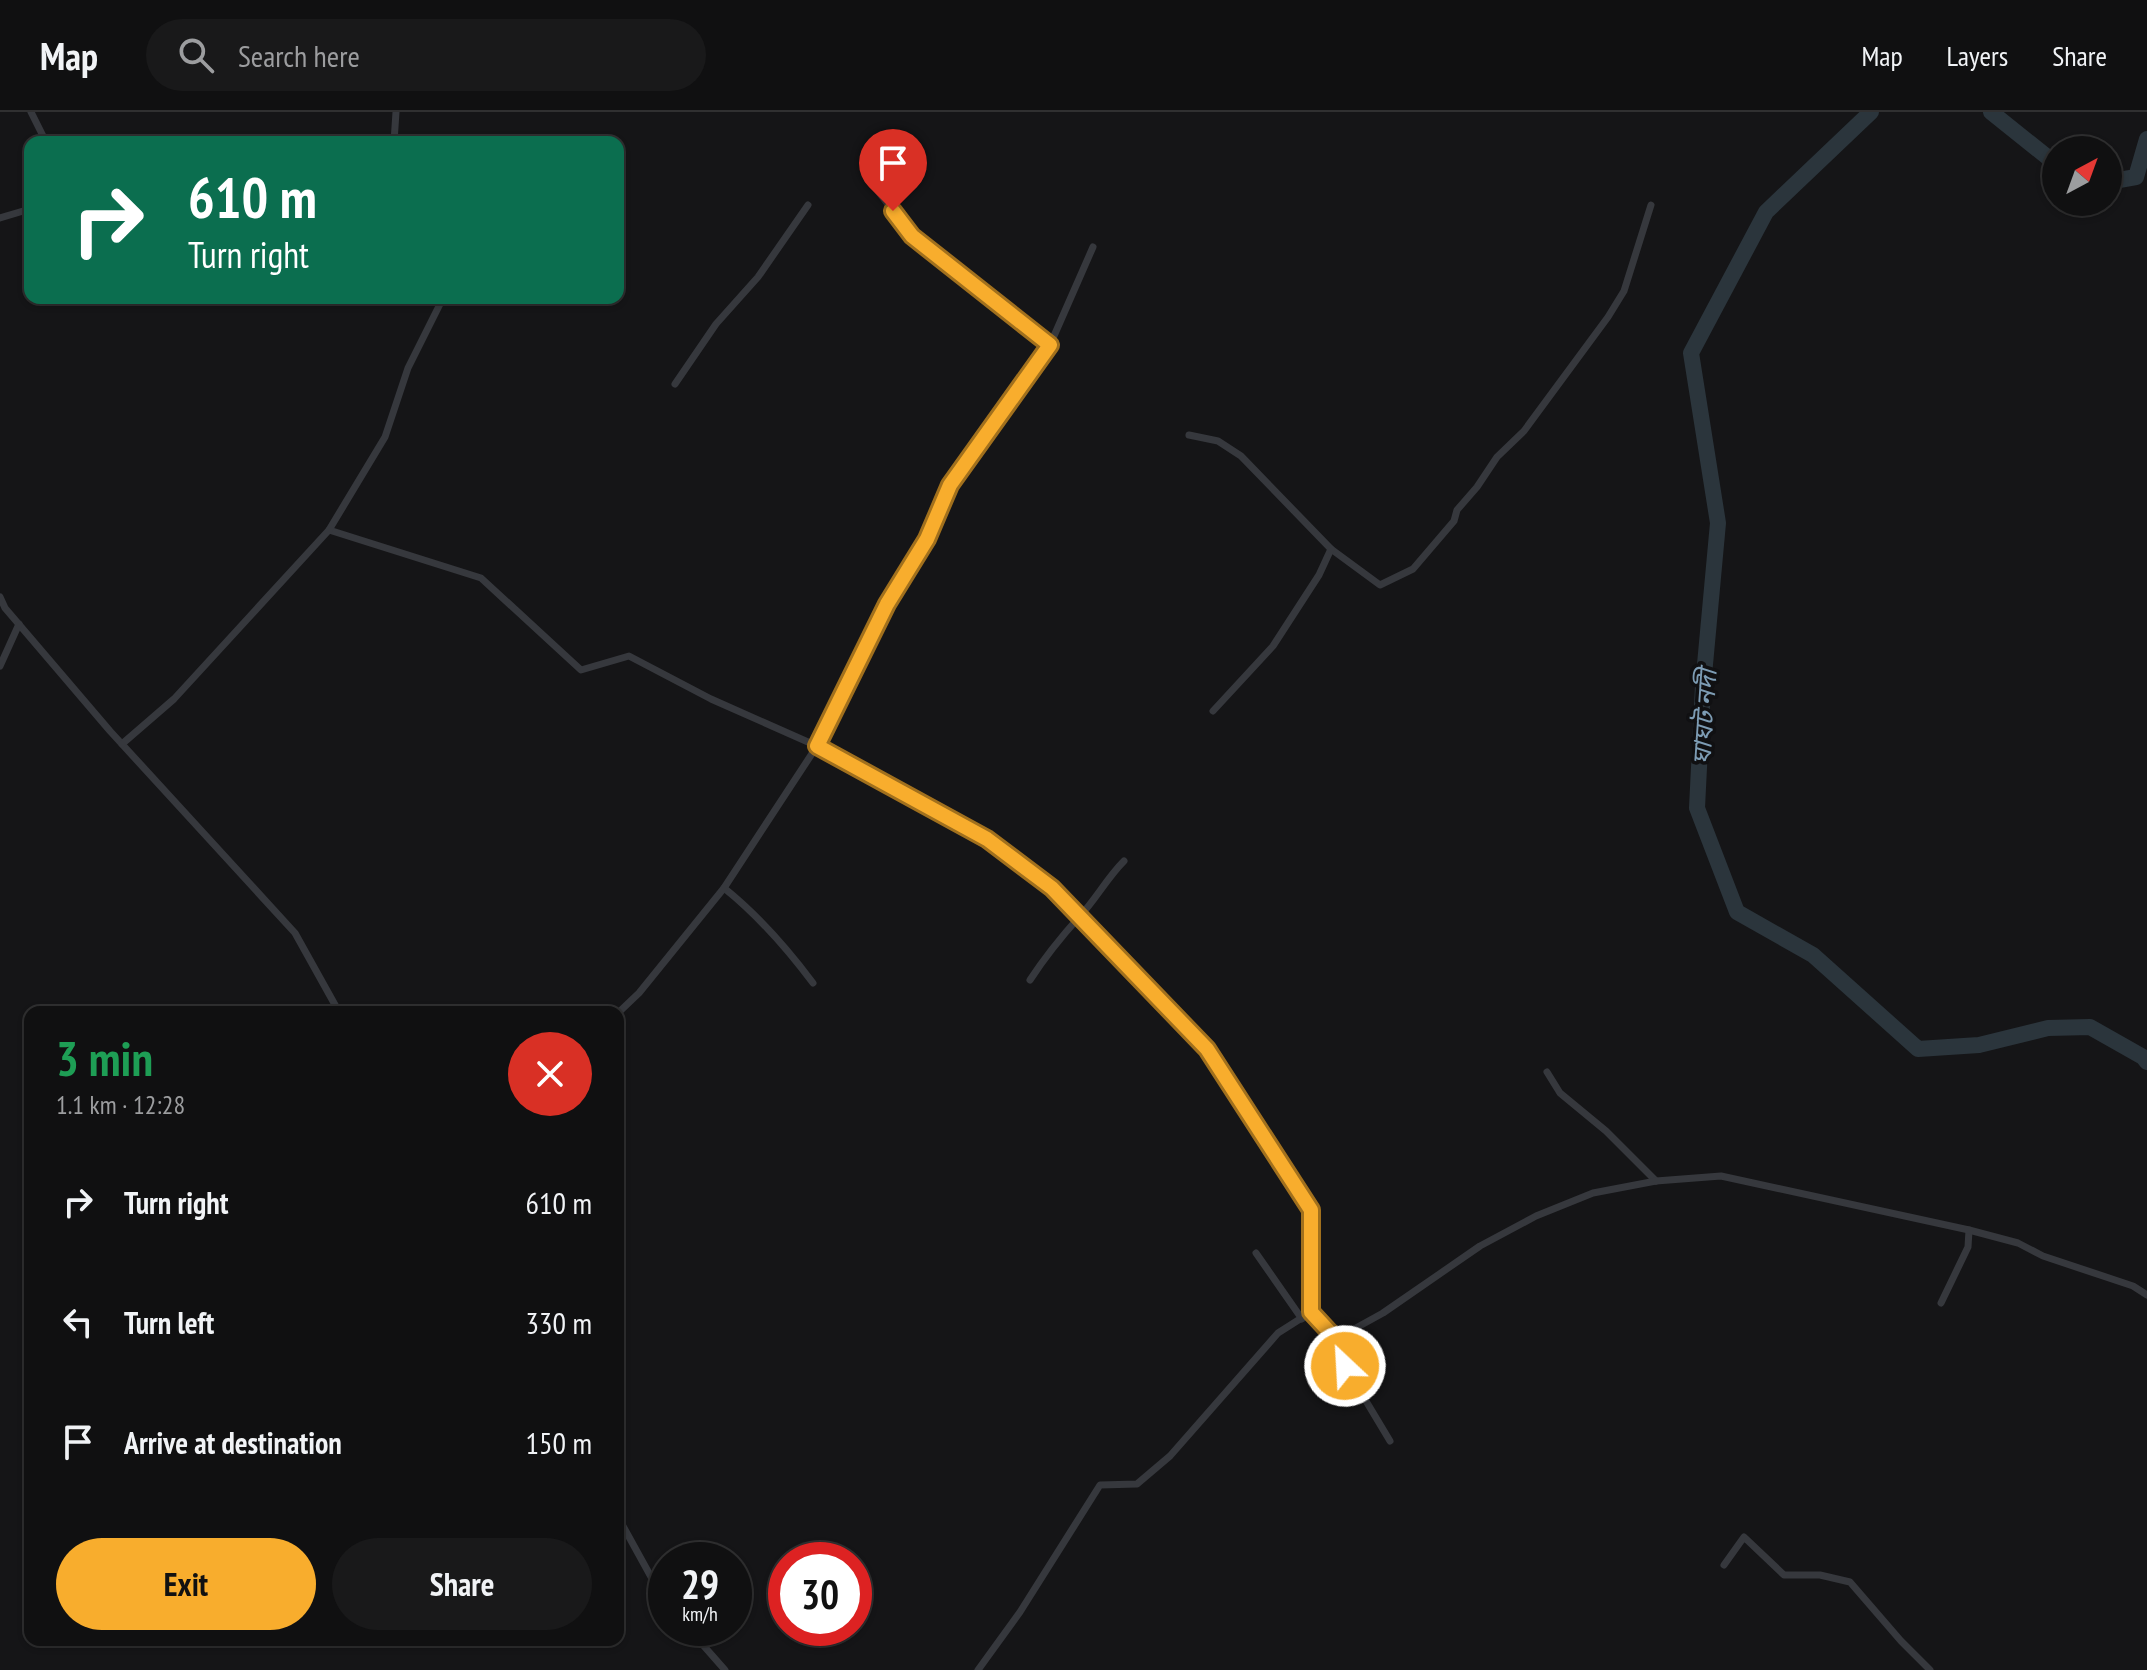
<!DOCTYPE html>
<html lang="en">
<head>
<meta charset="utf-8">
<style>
	:root { --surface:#101011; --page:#19191a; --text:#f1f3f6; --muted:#9c9d9f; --line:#303031; --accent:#f8ad2d }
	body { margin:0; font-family:"PT Sans Narrow","Noto Sans Bengali",sans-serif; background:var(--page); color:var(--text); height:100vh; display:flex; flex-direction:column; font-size:30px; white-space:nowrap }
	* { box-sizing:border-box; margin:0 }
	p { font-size:26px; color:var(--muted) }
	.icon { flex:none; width:44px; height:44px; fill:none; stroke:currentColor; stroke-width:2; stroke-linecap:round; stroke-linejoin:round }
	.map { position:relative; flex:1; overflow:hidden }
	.panel { position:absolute; left:24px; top:894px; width:600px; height:640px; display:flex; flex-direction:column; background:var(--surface); border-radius:16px; box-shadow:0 2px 6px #0004,0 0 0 2px var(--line) }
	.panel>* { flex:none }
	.top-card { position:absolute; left:24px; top:24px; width:600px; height:168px; border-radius:16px; box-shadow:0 2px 6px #0004,0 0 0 2px var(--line); background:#0b6e4f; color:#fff; overflow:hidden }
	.needle { width:52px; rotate:41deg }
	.fabs { position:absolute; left:2042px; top:24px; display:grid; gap:16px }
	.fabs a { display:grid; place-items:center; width:80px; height:80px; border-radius:50%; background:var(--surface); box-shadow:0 2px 6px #0004,0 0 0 2px var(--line); font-size:40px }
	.speed { position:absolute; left:648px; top:1430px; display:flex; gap:16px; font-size:40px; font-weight:700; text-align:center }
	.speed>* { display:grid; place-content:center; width:104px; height:104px; border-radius:50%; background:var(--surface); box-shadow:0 2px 6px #0004,0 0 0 2px var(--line); line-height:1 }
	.speed small { font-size:20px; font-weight:400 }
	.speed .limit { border:12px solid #d22; background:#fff; color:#111 }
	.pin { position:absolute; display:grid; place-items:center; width:68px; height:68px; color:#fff; margin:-82px -34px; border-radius:50% 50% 50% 0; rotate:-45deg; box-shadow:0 0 8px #0007 }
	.pin .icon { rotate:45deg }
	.me { position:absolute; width:88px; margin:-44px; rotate:335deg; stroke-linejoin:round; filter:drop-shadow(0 0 6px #0008) }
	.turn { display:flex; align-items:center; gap:28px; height:168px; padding:0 32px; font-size:36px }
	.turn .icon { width:104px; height:104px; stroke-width:2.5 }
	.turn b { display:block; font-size:56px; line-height:68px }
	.round { display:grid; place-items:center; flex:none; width:84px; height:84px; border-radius:42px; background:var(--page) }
	.summary { display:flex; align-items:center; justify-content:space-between; height:136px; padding:0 32px }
	h1 { font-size:48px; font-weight:700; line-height:60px; color:#1e9e55 }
	.action { display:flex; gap:16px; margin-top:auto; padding:16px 32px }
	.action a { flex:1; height:92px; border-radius:48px; background:var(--accent); color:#111; font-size:32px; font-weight:700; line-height:92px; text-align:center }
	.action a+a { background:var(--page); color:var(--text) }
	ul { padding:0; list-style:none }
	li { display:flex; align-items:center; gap:24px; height:120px; padding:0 32px }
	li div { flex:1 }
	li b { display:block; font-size:30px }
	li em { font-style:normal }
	header { display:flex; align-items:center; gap:48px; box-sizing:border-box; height:112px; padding:0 40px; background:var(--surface); border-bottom:2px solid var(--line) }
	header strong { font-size:38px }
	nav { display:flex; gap:44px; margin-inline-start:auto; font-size:28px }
	.search { width:560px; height:72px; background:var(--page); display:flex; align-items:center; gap:20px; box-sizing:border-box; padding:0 28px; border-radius:44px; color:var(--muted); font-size:30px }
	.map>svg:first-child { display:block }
</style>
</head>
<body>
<header>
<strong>Map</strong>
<div class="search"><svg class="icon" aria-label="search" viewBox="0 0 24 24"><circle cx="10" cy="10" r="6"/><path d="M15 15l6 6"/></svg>Search here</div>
<nav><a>Map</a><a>Layers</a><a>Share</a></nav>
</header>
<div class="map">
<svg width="2147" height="1558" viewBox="0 0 2147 1558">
	<rect width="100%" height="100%" fill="#151517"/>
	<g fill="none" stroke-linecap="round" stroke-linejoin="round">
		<g stroke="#2b353c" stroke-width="16">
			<path d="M1871,0L1766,100L1691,241L1718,411L1703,574L1697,696L1737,800L1813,843L1918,937L1979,933L2048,916L2090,915L2143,945L2147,950"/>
			<path d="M1991,0L2056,52"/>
			<path d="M2108,70L2136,65L2147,27"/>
		</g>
		<g stroke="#36383d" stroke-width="7">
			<path d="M31,0L46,30"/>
			<path d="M394,30L396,0"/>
			<path d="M0,106L30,97"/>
			<path d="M1050,233L1093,135"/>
			<path d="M675,272L716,212L758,165L808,93"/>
			<path d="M1189,323L1218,329L1241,344L1331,437L1380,473L1413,457L1454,409L1457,398L1477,375L1497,345L1524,319L1608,205L1624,179L1651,93"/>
			<path d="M329,418L481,466L581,558L629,544L711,587L817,634L987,727L1052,776L1207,937L1311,1098V1200"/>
			<path d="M0,485L5,496L110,619L295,821L339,900"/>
			<path d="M0,554L19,512"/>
			<path d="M1213,599L1273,534L1319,463L1331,437"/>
			<path d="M122,632L174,587L329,418L385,325L408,256L442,188L465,190L467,186"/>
			<path d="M724,776C759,804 786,835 813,871"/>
			<path d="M1030,868C1045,845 1062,824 1080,804C1096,787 1107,766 1124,749"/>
			<path d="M618,901L639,881L724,776L817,634L887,492L927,427L950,373L1050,233L912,124L874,74"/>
			<path d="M1547,960L1560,981L1606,1019L1656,1069"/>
			<path d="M1256,1141L1302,1207"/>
			<path d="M1941,1191L1968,1135L1969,1118"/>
			<path d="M1336,1227L1345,1254L1390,1329"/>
			<path d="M618,1405L666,1492"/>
			<path d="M1724,1453L1744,1425L1784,1463H1820L1850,1470L1901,1529L1930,1558"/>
			<path d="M688,1516L725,1558"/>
			<path d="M978,1558L1020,1500L1100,1373L1137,1372L1170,1344L1278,1221L1311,1200L1336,1227L1383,1201L1480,1134L1536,1104L1593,1081L1656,1069L1721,1064L1969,1118L2018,1131L2043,1144L2133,1174L2147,1183"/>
		</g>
	</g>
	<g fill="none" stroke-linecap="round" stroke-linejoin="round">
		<defs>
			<path id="route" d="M893,99L912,124L1050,233L950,373L927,427L887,492L817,634L987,727L1052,776L1207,937L1311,1098V1200L1336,1227L1345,1254"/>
		</defs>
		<use href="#route" stroke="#a1701d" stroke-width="20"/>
		<use href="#route" stroke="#f8ad2d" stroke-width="14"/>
	</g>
	<g text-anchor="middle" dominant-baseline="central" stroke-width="7" stroke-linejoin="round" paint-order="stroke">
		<g font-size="26" font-style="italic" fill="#7d9cb4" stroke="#101012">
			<text transform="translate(1704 605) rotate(-86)">ঘাঘট নদী</text>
		</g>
	</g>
</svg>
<div class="fabs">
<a><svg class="needle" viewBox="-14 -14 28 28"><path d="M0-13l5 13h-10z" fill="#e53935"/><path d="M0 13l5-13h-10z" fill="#9c9d9f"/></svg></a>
</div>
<div class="speed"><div>29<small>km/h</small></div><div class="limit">30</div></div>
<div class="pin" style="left:893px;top:99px;background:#d93025"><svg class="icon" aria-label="arrive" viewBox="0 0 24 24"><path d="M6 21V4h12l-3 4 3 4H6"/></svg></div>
<svg class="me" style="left:1345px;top:1254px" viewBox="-20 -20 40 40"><circle r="17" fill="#f8ad2d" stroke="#fff" stroke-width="3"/><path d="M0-11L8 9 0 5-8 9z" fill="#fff"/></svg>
<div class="top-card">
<div class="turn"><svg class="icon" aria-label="right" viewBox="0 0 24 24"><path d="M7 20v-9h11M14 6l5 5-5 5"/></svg><div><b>610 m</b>Turn right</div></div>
</div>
<section class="panel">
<div class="summary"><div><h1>3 min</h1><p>1.1 km · 12:28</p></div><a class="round" style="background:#d93025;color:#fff"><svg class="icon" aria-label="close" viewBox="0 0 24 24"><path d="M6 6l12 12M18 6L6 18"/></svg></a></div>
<ul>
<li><svg class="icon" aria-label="right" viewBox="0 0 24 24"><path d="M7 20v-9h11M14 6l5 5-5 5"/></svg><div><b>Turn right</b></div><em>610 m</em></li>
<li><svg class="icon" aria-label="left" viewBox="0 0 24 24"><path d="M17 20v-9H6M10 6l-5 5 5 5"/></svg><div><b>Turn left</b></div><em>330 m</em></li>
<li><svg class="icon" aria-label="arrive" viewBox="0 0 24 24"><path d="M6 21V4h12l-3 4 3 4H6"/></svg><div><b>Arrive at destination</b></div><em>150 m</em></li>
</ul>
<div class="action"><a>Exit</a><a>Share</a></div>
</section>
</div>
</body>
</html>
